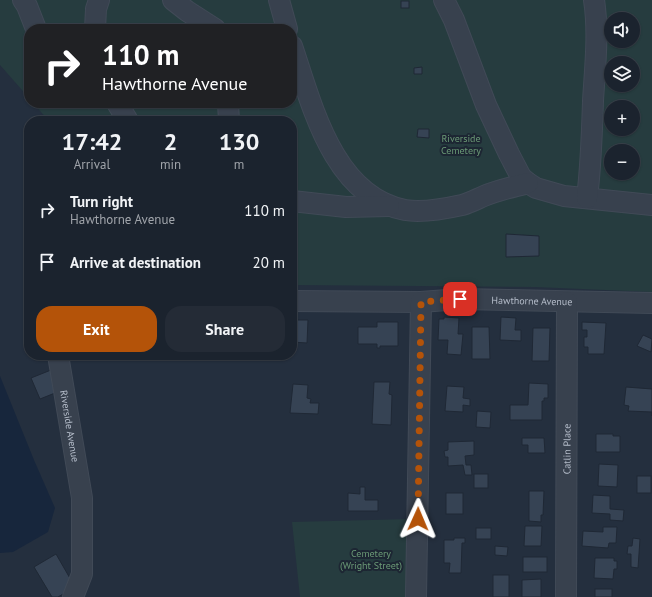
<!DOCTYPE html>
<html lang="en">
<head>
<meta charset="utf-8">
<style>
	:root { --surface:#1b232e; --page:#242b36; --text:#f1f3f6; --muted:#a0a4aa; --line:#39404a; --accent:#b45309 }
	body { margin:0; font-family:"PT Sans",sans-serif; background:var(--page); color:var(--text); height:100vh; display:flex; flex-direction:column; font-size:15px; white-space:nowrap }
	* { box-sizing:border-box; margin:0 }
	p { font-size:13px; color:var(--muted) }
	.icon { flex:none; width:22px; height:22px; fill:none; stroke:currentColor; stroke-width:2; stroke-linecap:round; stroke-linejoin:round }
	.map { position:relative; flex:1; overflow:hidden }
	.drawer { position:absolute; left:24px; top:116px; width:273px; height:244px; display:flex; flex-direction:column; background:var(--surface); border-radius:16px; box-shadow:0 1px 3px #0004,0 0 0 1px var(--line) }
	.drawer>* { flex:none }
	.guide { position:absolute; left:24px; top:24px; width:273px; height:84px; border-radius:16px; box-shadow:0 1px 3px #0004,0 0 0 1px var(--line); background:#202124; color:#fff; overflow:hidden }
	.buttons { position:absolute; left:604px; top:12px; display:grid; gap:8px }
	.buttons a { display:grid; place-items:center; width:36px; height:36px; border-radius:50%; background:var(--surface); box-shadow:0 1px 3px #0004,0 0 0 1px var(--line); font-size:20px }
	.pin { position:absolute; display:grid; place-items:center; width:34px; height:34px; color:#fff; margin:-17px; border-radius:8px; box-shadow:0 2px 6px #0006 }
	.me { position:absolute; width:44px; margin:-22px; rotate:1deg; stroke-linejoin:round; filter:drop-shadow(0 0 3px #0008) }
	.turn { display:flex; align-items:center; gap:14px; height:84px; padding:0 12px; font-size:18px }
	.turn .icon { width:52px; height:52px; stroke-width:2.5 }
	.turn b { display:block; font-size:28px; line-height:34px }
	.eta { display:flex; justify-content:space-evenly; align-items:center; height:68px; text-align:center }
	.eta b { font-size:24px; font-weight:600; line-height:28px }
	.primary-button { display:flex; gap:8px; margin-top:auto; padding:8px 12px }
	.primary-button a { flex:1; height:46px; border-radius:16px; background:var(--accent); color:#fff; font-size:16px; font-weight:600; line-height:46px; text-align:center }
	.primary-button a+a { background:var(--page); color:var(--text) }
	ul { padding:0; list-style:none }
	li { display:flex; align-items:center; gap:12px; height:52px; padding:0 12px }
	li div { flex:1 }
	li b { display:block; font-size:15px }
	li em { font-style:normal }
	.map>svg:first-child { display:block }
</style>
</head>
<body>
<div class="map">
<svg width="652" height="597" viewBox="0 0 652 597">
	<rect width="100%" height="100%" fill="#242f3e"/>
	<g fill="#263c3f" fill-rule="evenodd">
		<path d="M0,0H652V292L535,287L292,285V121H49L33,103H292V29H29V98L0,65ZM611,19H633V41H611ZM611,63H633V85H611ZM611,107H633V129H611ZM611,151H633V173H611Z"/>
		<path d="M411,519L410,597H300L292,522Z"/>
	</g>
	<path fill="#17263c" d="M0,376L34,460L55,508L48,532L13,552L0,553Z"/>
	<g fill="#364354" stroke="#1f2835">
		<rect x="401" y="1" width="8" height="7"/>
		<path d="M422,67V74H414V68Z"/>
		<path d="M418,129H429V138L417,137Z"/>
		<path d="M506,234L539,236V256L506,257Z"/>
		<path d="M444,317L459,318L458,334H463L461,355L447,354L448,340H438L439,319H444Z"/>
		<path d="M501,317L516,318L515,330H521V341L500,340Z"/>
		<path d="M293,320H308L307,343L292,342Z"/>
		<path d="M377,322H398V346H380V348H377V344H358V327H377Z"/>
		<path d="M582,322L606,323L604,354H588V347H584V337H587V330H582Z"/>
		<path d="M472,327H489L490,359H472Z"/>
		<path d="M533,328H550L549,361H532Z"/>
		<path d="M643,335L652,339L651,352L637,346Z"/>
		<path d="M51,370L60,391L40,399L31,378Z"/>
		<path d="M374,382H390L389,394L392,395L391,425L372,424Z"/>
		<path d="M529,383L548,384V398H544V401H542V420H510V405H528Z"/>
		<path d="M293,384L308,385L307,398L311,399L310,403H319L318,414L290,413Z"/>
		<path d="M447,386L464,387L463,398L470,399V406L463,405V412L445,411Z"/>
		<path d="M626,387L652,389V416V412L628,411L629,406L624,405Z"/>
		<path d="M477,411L491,412L490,428L476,427Z"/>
		<path d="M596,434H613V436H620V452H596Z"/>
		<path d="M522,438H544L545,453H528V445H522Z"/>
		<path d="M474,441V455L465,456L466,465H471L472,475H465L463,465L448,466V457H445L444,451L448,450V442Z"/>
		<path d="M599,464L618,465L617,487L598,486Z"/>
		<rect x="474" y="474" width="14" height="14"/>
		<rect x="637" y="476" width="14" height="17"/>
		<path d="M360,487H365V500H378V511H348V493L360,494Z"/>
		<path d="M529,491H544L543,515H541V522L529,521Z"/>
		<rect x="446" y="493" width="17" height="21"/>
		<path d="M593,495L610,496V509L624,510L623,521L610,520V514L592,513Z"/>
		<path d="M525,526H542L541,546H524Z"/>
		<path d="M603,527H617L616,543H609L608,548L582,546L583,531L603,532Z"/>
		<rect x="476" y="528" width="15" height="11"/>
		<path d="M454,538H465V543H462L461,573H449L450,563H444V540H454Z"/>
		<path d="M633,538L640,539L638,568L631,567V554H627L628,546H632Z"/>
		<path d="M495,546L508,547L507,556L495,555Z"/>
		<path d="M56,554L75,587L58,597H52L34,567Z"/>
		<rect x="523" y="557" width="24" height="15"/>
		<path d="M595,558H614V561H617V569H614L613,579L594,578Z"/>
		<rect x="493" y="575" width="16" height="22"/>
		<path d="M541,579V597H522V580Z"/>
		<rect x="595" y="589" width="17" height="8"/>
	</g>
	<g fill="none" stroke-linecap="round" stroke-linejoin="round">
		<defs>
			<g id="minor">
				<path d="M23,0L27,6L36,29"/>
				<path d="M173,0L187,11L215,29"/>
				<path d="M279,0L287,29"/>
				<path d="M444,0L454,20L486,105L509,154L521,177L528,183L536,188L564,196L652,205"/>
				<path d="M95,29L96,9L99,0"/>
				<path d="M292,46C312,105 333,196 405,210C422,213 444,209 462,205C470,203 477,199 484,196C498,190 513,187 528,183"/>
				<path d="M117,103L128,121"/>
				<path d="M228,103L229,121"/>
				<path d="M587,198C591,166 592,133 593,101C595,67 599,33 594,0"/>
				<path d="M292,201L346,207L389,206"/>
				<path id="s1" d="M292,301L421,302L460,299L652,303"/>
				<path id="s2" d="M58,355L82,498V574L73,597"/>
				<path d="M416,597L421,302"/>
				<path id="s3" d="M566,597L567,302"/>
			</g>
		</defs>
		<use href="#minor" stroke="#414a57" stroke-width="22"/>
		<use href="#minor" stroke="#38414e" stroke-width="20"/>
	</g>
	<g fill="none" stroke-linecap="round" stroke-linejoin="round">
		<path stroke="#b45309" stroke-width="7" stroke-dasharray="0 12.6" d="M418,519L421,302L460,299"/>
	</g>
	<g text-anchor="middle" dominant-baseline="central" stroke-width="4" stroke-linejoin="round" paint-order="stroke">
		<g font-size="10" fill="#6b9a76" stroke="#1d2633">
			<text x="461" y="138">Riverside<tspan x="461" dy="12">Cemetery</tspan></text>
			<text x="371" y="553">Cemetery<tspan x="371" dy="12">(Wright Street)</tspan></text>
		</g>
		<g font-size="10" fill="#b4bcc9" stroke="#1d2633">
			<text stroke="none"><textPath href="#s1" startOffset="240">Hawthorne Avenue</textPath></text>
			<text stroke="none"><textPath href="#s2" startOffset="72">Riverside Avenue</textPath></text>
			<text stroke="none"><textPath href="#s3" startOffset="148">Catlin Place</textPath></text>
		</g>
	</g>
</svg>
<div class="buttons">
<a><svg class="icon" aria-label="sound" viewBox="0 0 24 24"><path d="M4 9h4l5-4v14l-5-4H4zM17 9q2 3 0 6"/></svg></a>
<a><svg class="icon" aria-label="layers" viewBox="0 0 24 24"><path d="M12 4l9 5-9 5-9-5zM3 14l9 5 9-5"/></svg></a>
<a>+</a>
<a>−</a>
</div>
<div class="pin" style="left:460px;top:299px;background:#d93025"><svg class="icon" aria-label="arrive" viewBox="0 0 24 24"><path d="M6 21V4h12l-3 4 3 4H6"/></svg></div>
<svg class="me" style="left:418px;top:519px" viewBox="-20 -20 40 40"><path d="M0-17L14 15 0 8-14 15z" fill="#b45309" stroke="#fff" stroke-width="4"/></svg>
<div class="guide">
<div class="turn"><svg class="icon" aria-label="right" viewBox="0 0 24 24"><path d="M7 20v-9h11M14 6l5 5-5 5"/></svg><div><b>110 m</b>Hawthorne Avenue</div></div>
</div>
<section class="drawer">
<div class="eta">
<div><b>17:42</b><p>Arrival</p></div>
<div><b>2</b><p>min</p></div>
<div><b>130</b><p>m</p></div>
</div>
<ul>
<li><svg class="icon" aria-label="right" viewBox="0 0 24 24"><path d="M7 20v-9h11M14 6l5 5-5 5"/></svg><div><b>Turn right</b><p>Hawthorne Avenue</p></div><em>110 m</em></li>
<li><svg class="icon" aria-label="arrive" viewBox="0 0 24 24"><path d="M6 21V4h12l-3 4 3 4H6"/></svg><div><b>Arrive at destination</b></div><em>20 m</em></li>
</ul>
<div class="primary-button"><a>Exit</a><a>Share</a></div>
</section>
</div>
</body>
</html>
